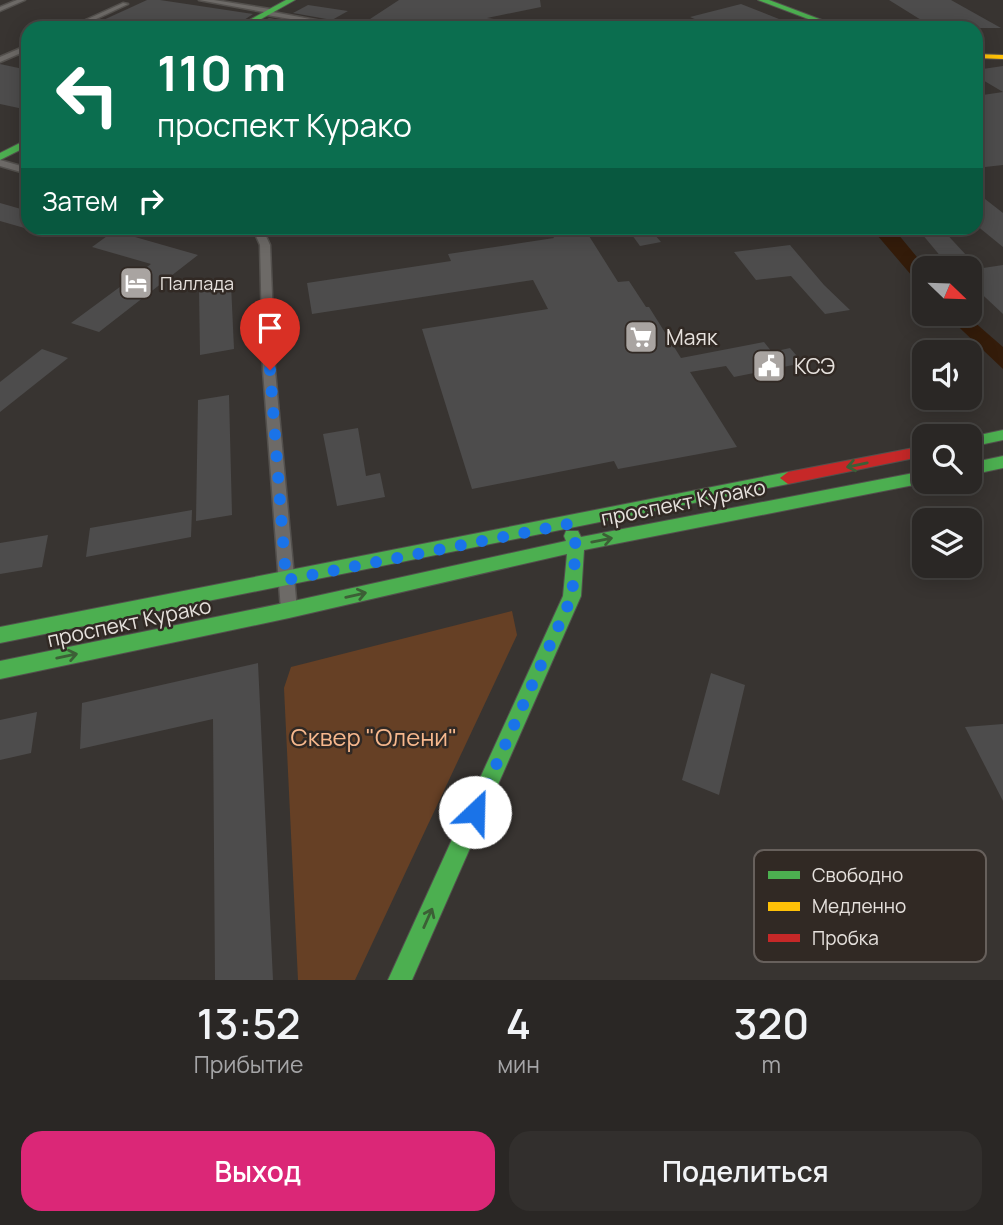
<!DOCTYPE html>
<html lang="ru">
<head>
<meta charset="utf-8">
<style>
	:root { --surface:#2a2725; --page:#322f2d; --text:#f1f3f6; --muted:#a5a5a7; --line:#464442; --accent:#db2777 }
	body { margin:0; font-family:Manrope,sans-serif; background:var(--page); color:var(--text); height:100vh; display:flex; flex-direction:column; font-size:26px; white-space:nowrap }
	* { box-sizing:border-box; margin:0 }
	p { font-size:23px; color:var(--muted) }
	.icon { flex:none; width:38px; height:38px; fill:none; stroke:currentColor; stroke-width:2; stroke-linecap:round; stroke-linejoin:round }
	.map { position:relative; height:980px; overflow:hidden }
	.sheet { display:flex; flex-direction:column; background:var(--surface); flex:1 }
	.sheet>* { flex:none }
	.banner { position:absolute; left:21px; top:21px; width:962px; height:214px; border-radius:21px; box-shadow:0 4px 18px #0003,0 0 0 2px var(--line); background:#0b6e4f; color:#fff; overflow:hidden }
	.needle { width:46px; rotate:113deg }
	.buttons { position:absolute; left:912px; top:256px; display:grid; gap:14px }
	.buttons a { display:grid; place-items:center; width:70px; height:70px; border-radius:14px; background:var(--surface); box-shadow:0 4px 18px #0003,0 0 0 2px var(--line); font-size:35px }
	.pin { position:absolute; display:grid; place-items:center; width:60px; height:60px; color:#fff; margin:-72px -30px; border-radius:50% 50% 50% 0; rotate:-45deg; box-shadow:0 0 7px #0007 }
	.pin .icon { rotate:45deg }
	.me { position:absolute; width:77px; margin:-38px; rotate:24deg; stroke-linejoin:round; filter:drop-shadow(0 0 5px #0008) }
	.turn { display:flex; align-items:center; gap:24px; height:147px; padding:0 21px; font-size:32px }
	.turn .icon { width:91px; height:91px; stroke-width:2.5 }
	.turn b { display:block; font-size:49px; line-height:60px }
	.then { display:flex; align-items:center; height:66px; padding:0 21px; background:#0003; gap:14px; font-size:26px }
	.eta { display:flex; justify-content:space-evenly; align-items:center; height:119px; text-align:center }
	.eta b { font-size:42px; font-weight:600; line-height:49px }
	.button { display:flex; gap:14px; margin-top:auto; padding:14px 21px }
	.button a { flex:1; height:80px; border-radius:21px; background:var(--accent); color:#fff; font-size:28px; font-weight:600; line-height:80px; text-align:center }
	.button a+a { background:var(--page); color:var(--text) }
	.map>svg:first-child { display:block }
</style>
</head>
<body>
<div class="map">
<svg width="1003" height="980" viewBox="0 0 1003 980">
	<rect width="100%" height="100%" fill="#383431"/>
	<path fill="#664025" d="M512,611L517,635L355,980H298L284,688L291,667Z"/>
	<g fill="#341c0a">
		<path d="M871,228H893L926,268H924V290Z"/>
		<path d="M944,313H964L1003,347V369Z"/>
	</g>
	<g fill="#4d4c4c">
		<path d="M147,0H160L253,14L232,28H135L99,22Z"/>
		<path d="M399,0H540L541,7L487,18L501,20L500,28H426L370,19Z"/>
		<path d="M889,0H951L1001,28H934Z"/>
		<path d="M741,4L799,27V28H715L690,17Z"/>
		<path d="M308,5L348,11L332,20L293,13Z"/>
		<path d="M269,18L321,27L251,28Z"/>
		<path d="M0,64L28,70V110L0,104Z"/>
		<path d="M1003,66V92L976,76V70Z"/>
		<path d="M1003,92V165L976,168V96Z"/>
		<path d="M976,192L1003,213V247L976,225Z"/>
		<path d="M0,203L28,211V229L0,221Z"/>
		<path d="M548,228H584L618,282L629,281L646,307H649L681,358L764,342L772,352L790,348L803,363L734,377L726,366L690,372L737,447L618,469L614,461L472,489L422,329L548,309L533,280L312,314L307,283L451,261L448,254L554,238Z"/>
		<path d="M627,228H649L661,242L640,246Z"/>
		<path d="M917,228H941L967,256L942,258Z"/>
		<path d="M114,231L198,255L99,332L71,323L151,264L92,247Z"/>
		<path d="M790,245L824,285L850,310L825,314L791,276L756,280L734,252Z"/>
		<path d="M1003,265V314L970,283V270Z"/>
		<path d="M231,284L234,349L200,355L199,288Z"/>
		<path d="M42,349L68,358L0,412V382Z"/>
		<path d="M229,395L232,515L196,521L198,400Z"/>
		<path d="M358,428L366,476L380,473L385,497L337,506L323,434Z"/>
		<path d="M192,510L191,537L86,557L90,528Z"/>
		<path d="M48,535L42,567L0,574V543Z"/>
		<path d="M258,663L273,980H215L213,719L80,749L82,703Z"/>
		<path d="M711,673L745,685L719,795L682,780Z"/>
		<path d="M37,712L31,753L0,760V720Z"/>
		<path d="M1003,724V801L965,727Z"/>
	</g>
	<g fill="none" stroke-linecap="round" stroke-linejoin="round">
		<defs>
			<g id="street">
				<path d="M17,0H25L0,11V7Z"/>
				<path d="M199,0H214L270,9L273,12L358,28H343L267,15L264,12Z"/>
				<path d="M123,3L128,4L77,28H68Z"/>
				<path d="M28,45V50L0,62V57Z"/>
				<path d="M0,160L28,168V174L0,166Z"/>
				<path d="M238,228H251L264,232L270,245L275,370L297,610L295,615L289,617L283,615L281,610L263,370L260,245L256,236Z"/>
			</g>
			<g id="fast">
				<path d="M286,0H295L245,28H235Z"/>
				<path d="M758,0H769L843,28H832Z"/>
				<path d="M28,139V146L0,160V153Z"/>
				<path d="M1003,430V440L970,447V437Z"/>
				<path d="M1003,456V468L970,475V463Z"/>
				<path d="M924,471V481H929L924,483L584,550L581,596L412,980H388L563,596L567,554L289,618L0,679V661L289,602L566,541L564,536L566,531H578L581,537Z"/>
				<path d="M788,472L796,478L788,484L0,643V627Z"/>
			</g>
			<path id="slow" d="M976,54L1003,55V59L976,58Z"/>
			<path id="jam" d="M924,446V456L788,484L780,478L788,472Z"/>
		</defs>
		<use href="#street" stroke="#53504d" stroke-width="3"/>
		<use href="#fast" stroke="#53504d" stroke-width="2"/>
		<use href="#slow" stroke="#53504d" stroke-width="2"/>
		<use href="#jam" stroke="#53504d" stroke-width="2"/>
		<use href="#street" fill="#6d6a67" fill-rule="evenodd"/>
		<use href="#fast" fill="#4caf50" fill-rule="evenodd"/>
		<use href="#slow" fill="#ffc107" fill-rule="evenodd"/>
		<use href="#jam" fill="#c62828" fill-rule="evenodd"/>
	</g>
	<defs><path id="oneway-shaft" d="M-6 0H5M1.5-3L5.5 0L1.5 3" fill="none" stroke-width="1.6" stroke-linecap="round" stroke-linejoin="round" transform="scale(1.75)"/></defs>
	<g stroke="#3c5f36">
		<use href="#oneway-shaft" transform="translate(857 465) rotate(168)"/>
		<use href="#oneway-shaft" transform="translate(602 540) rotate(-11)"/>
		<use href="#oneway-shaft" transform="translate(356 595) rotate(-13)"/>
		<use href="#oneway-shaft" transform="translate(67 656) rotate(-12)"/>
		<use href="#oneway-shaft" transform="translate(428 918) rotate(-66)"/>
	</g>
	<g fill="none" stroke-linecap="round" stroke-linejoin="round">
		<path stroke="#1a73e8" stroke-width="12" stroke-dasharray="0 21.6" d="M270,370L286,580L568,524L576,545L572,596L475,812"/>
	</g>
	<defs>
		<symbol id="hotel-square" viewBox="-11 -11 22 22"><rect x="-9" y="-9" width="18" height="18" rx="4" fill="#a9a4a1" stroke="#312924"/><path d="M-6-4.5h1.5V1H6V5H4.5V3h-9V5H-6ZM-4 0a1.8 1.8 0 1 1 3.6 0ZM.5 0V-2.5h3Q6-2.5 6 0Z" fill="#fff"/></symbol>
		<symbol id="supermarket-square" viewBox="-11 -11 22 22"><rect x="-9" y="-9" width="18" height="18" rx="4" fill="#a9a4a1" stroke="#312924"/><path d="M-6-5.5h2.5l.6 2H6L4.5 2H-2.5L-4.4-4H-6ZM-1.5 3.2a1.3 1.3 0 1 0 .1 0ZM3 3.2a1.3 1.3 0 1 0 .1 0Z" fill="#fff"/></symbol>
		<symbol id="civic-square" viewBox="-11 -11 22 22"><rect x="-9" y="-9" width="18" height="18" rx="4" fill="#a9a4a1" stroke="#312924"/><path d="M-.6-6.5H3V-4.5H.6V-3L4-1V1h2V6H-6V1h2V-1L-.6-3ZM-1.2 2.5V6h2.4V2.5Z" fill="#fff"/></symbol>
	</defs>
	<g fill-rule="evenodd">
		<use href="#hotel-square" x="117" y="264" width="38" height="38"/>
		<use href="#supermarket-square" x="622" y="318" width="38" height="38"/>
		<use href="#civic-square" x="750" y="347" width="38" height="38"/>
	</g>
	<g text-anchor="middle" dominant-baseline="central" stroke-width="5" stroke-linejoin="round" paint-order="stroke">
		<g font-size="18" fill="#e6e1dd" stroke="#312924" text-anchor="start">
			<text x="160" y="283">Паллада</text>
		</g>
		<g font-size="21" fill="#e6e1dd" stroke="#312924" text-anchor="start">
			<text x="666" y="337">Маяк</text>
			<text x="794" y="366">КСЭ</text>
		</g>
		<g font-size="21" fill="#e6e1dd" stroke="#312924">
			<text transform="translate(683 502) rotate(-11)">проспект Курако</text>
			<text transform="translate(129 622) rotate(-12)">проспект Курако</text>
		</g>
		<g font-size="24" fill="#f7b88d" stroke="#312924">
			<text x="374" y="736">Сквер "Олени"</text>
		</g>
	</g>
	<rect x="754" y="850" width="232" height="112" rx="10" fill="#312924" stroke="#67605c" stroke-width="2"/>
	<rect x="768" y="871" width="32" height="8" fill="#4caf50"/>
	<rect x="768" y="902" width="32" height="9" fill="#ffc107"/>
	<rect x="768" y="934" width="32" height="8" fill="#c62828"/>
	<g font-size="19" fill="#e6e1dd">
		<text x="812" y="882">Свободно</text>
		<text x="812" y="913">Медленно</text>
		<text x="812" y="945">Пробка</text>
	</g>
</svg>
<div class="buttons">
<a><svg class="needle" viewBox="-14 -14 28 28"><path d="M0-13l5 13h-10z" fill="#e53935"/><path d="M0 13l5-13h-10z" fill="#a5a5a7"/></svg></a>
<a><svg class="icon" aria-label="sound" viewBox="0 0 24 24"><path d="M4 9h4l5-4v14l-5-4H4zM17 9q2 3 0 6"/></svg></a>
<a><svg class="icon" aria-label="search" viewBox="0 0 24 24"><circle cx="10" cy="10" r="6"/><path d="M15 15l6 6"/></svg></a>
<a><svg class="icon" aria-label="layers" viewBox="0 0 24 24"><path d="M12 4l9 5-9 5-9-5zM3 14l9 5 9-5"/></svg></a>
</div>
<div class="pin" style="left:270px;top:370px;background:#d93025"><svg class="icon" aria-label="arrive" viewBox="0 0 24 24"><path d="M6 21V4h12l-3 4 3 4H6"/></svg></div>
<svg class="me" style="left:475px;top:812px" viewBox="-20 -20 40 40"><circle r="19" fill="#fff"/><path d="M0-13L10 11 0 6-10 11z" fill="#1a73e8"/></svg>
<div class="banner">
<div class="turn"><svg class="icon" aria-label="left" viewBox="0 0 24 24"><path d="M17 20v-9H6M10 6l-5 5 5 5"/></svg><div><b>110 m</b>проспект Курако</div></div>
<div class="then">Затем<svg class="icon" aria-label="right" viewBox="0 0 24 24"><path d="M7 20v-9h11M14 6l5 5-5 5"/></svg></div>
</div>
</div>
<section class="sheet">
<div class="eta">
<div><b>13:52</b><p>Прибытие</p></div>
<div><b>4</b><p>мин</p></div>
<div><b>320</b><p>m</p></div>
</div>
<div class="button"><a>Выход</a><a>Поделиться</a></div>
</section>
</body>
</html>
